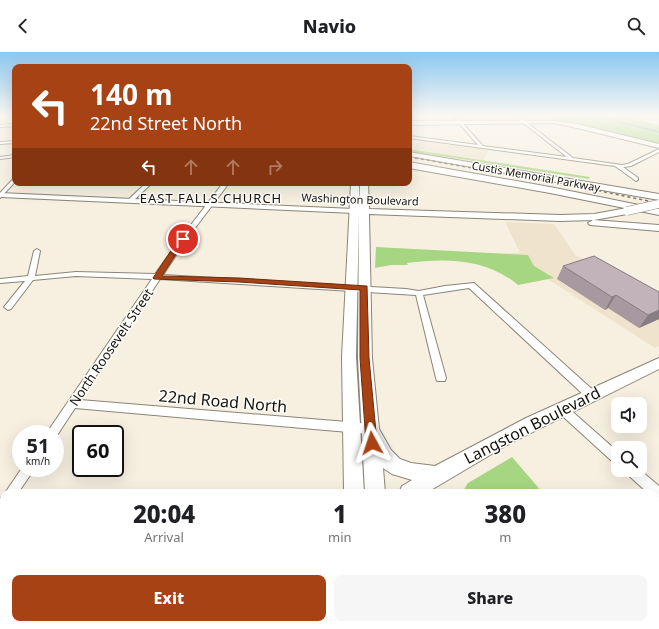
<!DOCTYPE html>
<html lang="en">
<head>
<meta charset="utf-8">
<style>
	:root { --surface:#fff; --page:#f6f6f6; --text:#202124; --muted:#757577; --accent:#a64213 }
	body { margin:0; font-family:"Noto Sans",sans-serif; background:var(--page); color:var(--text); height:100vh; display:flex; flex-direction:column; font-size:15px; white-space:nowrap }
	* { box-sizing:border-box; margin:0 }
	p { font-size:13px; color:var(--muted) }
	.icon { flex:none; width:22px; height:22px; fill:none; stroke:currentColor; stroke-width:2; stroke-linecap:round; stroke-linejoin:round }
	.map { position:relative; flex:1; overflow:hidden }
	.side { position:absolute; left:0px; top:437px; width:659px; height:140px; display:flex; flex-direction:column; background:var(--surface); border-radius:12px 12px 0 0; box-shadow:0 4px 16px #0002 }
	.side>* { flex:none }
	.banner { position:absolute; left:12px; top:12px; width:400px; height:122px; border-radius:8px; box-shadow:0 4px 16px #0002; background:#a64213; color:#fff; overflow:hidden }
	.tools { position:absolute; left:611px; top:345px; display:grid; gap:8px }
	.tools a { display:grid; place-items:center; width:36px; height:36px; border-radius:8px; background:var(--surface); box-shadow:0 4px 16px #0002; font-size:20px }
	.speed { position:absolute; left:12px; top:373px; display:flex; gap:8px; font-size:20px; font-weight:700; text-align:center }
	.speed>* { display:grid; place-content:center; width:52px; height:52px; border-radius:50%; background:var(--surface); box-shadow:0 4px 16px #0002; line-height:1 }
	.speed small { font-size:10px; font-weight:400 }
	.speed .limit { border:2px solid #111; border-radius:6px; background:#fff; color:#111 }
	.pin { position:absolute; display:grid; place-items:center; width:34px; height:34px; color:#fff; margin:-17px; border:2px solid #fff; border-radius:50%; box-shadow:0 1px 4px #0007 }
	.me { position:absolute; width:44px; margin:-22px; rotate:355deg; stroke-linejoin:round; filter:drop-shadow(0 0 3px #0008) }
	.turn { display:flex; align-items:center; gap:14px; height:84px; padding:0 12px; font-size:18px }
	.turn .icon { width:52px; height:52px; stroke-width:2.5 }
	.turn b { display:block; font-size:28px; line-height:34px }
	.lanes { display:flex; align-items:center; height:38px; padding:0 12px; background:#0003; justify-content:center; gap:20px; direction:ltr }
	.lanes .off { opacity:.35 }
	.eta { display:flex; justify-content:space-evenly; align-items:center; height:68px; text-align:center }
	.eta b { font-size:24px; font-weight:800; line-height:28px }
	.action { display:flex; gap:8px; margin-top:auto; padding:8px 12px }
	.action a { flex:1; height:46px; border-radius:8px; background:var(--accent); color:#fff; font-size:16px; font-weight:800; line-height:46px; text-align:center }
	.action a+a { background:var(--page); color:var(--text) }
	header { display:flex; justify-content:space-between; align-items:center; height:52px; padding:0 12px; background:var(--surface); font-size:18px; font-weight:800 }
	.map>svg:first-child { display:block }
</style>
</head>
<body>
<header><svg class="icon" aria-label="back" viewBox="0 0 24 24"><path d="M15 5l-7 7 7 7"/></svg>Navio<svg class="icon" aria-label="search" viewBox="0 0 24 24"><circle cx="10" cy="10" r="6"/><path d="M15 15l6 6"/></svg></header>
<div class="map">
<svg width="659" height="577" viewBox="0 0 659 577">
	<rect width="100%" height="100%" fill="#f7f0e1"/>
	<g fill="#efe3ce">
		<path d="M420,89L489,98L483,108L413,97Z"/>
		<path d="M505,170L554,172L576,204L580,205L659,249V294L655,296L507,201H520Z"/>
	</g>
	<g fill="#a6d681">
		<path d="M545,63H635L644,66L638,68L659,73V92L554,69Z"/>
		<path d="M409,97L590,125L589,127L409,99Z"/>
		<path d="M376,195L528,203L534,214L554,226L518,233C486,206 446,206 407,211L408,213H391L375,216Z"/>
		<path d="M512,405L543,441H462L468,431Z"/>
		<path d="M409,573H655L658,577H409Z"/>
	</g>
	<g fill="none" stroke-linecap="round" stroke-linejoin="round">
		<path stroke="#75a5b6" stroke-width="1.5" d="M593,63L659,80"/>
		<defs>
			<g id="street">
				<path d="M452,63H455L483,94L567,105L513,63H517L573,106L622,113L628,112L659,97V100L631,114L623,115L638,126V128L636,129L615,114L409,86V84L478,93Z"/>
				<path d="M15,72V74L0,75V73Z"/>
				<path d="M15,89V91L0,92V90Z"/>
				<path d="M15,103V105L0,107V105Z"/>
				<path d="M15,125V130L0,146V141Z"/>
				<path d="M146,131H152L132,150H128V148Z"/>
				<path d="M223,131H229L186,188L163,223L406,237L419,239L445,234L474,231L594,339L595,342L594,345L590,346L586,345L469,236L423,243L446,326L445,329H437L436,326L416,243L160,227L80,348L371,372L375,374L377,377L375,380L371,382L75,356L56,385L55,382H46L152,227L76,224L33,228L11,257L8,258L4,255L25,229L0,231V227L28,224L34,199L37,197L40,199L35,224L76,220L155,222L181,186Z"/>
				<path d="M562,353L566,354L618,400V412L614,411L558,360L557,357L558,354Z"/>
				<path d="M22,416H35L18,441H5Z"/>
				<path d="M625,418H640L659,434V448L655,447V441H648L627,422Z"/>
				<path d="M4,445V462L0,463V446Z"/>
			</g>
			<g id="secondary">
				<path d="M409,69H554L577,72L659,92V96L577,76L554,71L409,73Z"/>
				<path d="M0,141L354,157L358,159L354,161L0,145Z"/>
				<path d="M376,573H398L399,577H377Z"/>
			</g>
			<g id="primary">
				<path d="M351,131H359V156L360,131H368L369,157L560,163L594,162L627,156L632,159L627,162L594,168L560,169L369,162L372,306L379,377L391,398L400,407L411,411L435,414L526,366L659,306V317L507,393L426,441H399L402,434L412,428L392,422L383,416L385,441H365L358,306L359,162L356,305L364,441H344L342,305Z"/>
				<path d="M593,168L659,173V179L590,173L588,171Z"/>
				<path d="M186,573H215L214,577H185Z"/>
				<path d="M333,573H358L359,577H334Z"/>
			</g>
			<g id="highway">
				<path d="M409,100L659,142V148L409,104Z"/>
				<path d="M409,110L550,135L659,157V163L550,141L409,116Z"/>
			</g>
		</defs>
		<use href="#street" stroke="#8b8477" stroke-width="2"/>
		<use href="#secondary" stroke="#8b8477" stroke-width="2"/>
		<use href="#primary" stroke="#8b8477" stroke-width="2"/>
		<use href="#highway" stroke="#8b8477" stroke-width="2"/>
		<use href="#street" fill="#fff" fill-rule="evenodd"/>
		<use href="#secondary" fill="#fff" fill-rule="evenodd"/>
		<use href="#primary" fill="#fff" fill-rule="evenodd"/>
		<use href="#highway" fill="#fff" fill-rule="evenodd"/>
		<path stroke="#79746b" stroke-width="1.5" stroke-dasharray="3 3" stroke-linecap="butt" d="M409,105L576,134L658,151"/>
		<defs>
			<path id="primary-bridge" d="M627,159L659,152"/>
		</defs>
		<use href="#primary-bridge" stroke="#8b8477" stroke-width="9" stroke-linecap="butt"/>
		<use href="#primary-bridge" stroke="#fff" stroke-width="8"/>
	</g>
	<path fill="#a7999f" d="M563,214L659,240V267L639,276L608,256L605,258L557,227Z"/>
	<g fill="#887d82">
		<path d="M616,243L608,256L605,258L612,245Z"/>
		<path d="M659,258V267L639,276L648,263Z"/>
	</g>
	<path fill="#c2b2b9" stroke="#887d82" d="M594,204L659,240V258L648,263L616,243L612,245L563,214Z"/>
	<linearGradient id="sky" x2="0" y2="1"><stop stop-color="#8bc7f1"/><stop offset="0.44" stop-color="#fbf8f2"/><stop offset="1" stop-color="#fbf8f2" stop-opacity="0"/></linearGradient>
	<rect width="659" height="144" fill="url(#sky)"/>
	<path fill="#a64213" stroke="#6c2b0c" d="M180,185L186,187L162,224L239,226L367,234L369,306L377,391L376,395L372,396L368,395L366,391L360,306V238L239,230L154,227L153,226Z"/>
	<g text-anchor="middle" dominant-baseline="central" stroke-width="3" stroke-linejoin="round" paint-order="stroke">
		<g font-size="11" fill="#14110d" stroke="#fffefb">
			<text transform="translate(536 124) rotate(10)">Custis Memorial Parkway</text>
			<text transform="translate(360 147) rotate(2)">Washington Boulevard</text>
		</g>
		<g font-size="13" letter-spacing="1" fill="#14110d" stroke="#fffefb">
			<text x="211" y="146">EAST FALLS CHURCH</text>
		</g>
		<g font-size="13" fill="#14110d" stroke="#fffefb">
			<text transform="translate(111 295) rotate(-56)">North Roosevelt Street</text>
		</g>
		<g font-size="16" fill="#14110d" stroke="#fffefb">
			<text transform="translate(223 349) rotate(5)">22nd Road North</text>
			<text transform="translate(532 373) rotate(-27)">Langston Boulevard</text>
		</g>
	</g>
</svg>
<div class="tools">
<a><svg class="icon" aria-label="sound" viewBox="0 0 24 24"><path d="M4 9h4l5-4v14l-5-4H4zM17 9q2 3 0 6"/></svg></a>
<a><svg class="icon" aria-label="search" viewBox="0 0 24 24"><circle cx="10" cy="10" r="6"/><path d="M15 15l6 6"/></svg></a>
</div>
<div class="speed"><div>51<small>km/h</small></div><div class="limit">60</div></div>
<div class="pin" style="left:183px;top:187px;background:#d93025"><svg class="icon" aria-label="arrive" viewBox="0 0 24 24"><path d="M6 21V4h12l-3 4 3 4H6"/></svg></div>
<svg class="me" style="left:372px;top:391px" viewBox="-20 -20 40 40"><path d="M0-17L14 15 0 8-14 15z" fill="#a64213" stroke="#fff" stroke-width="4"/></svg>
<div class="banner">
<div class="turn"><svg class="icon" aria-label="left" viewBox="0 0 24 24"><path d="M17 20v-9H6M10 6l-5 5 5 5"/></svg><div><b>140 m</b>22nd Street North</div></div>
<div class="lanes"><svg class="icon" aria-label="left" viewBox="0 0 24 24"><path d="M17 20v-9H6M10 6l-5 5 5 5"/></svg><svg class="icon off" aria-label="ahead" viewBox="0 0 24 24"><path d="M12 20V5M6 11l6-6 6 6"/></svg><svg class="icon off" aria-label="ahead" viewBox="0 0 24 24"><path d="M12 20V5M6 11l6-6 6 6"/></svg><svg class="icon off" aria-label="right" viewBox="0 0 24 24"><path d="M7 20v-9h11M14 6l5 5-5 5"/></svg></div>
</div>
<section class="side">
<div class="eta">
<div><b>20:04</b><p>Arrival</p></div>
<div><b>1</b><p>min</p></div>
<div><b>380</b><p>m</p></div>
</div>
<div class="action"><a>Exit</a><a>Share</a></div>
</section>
</div>
</body>
</html>
